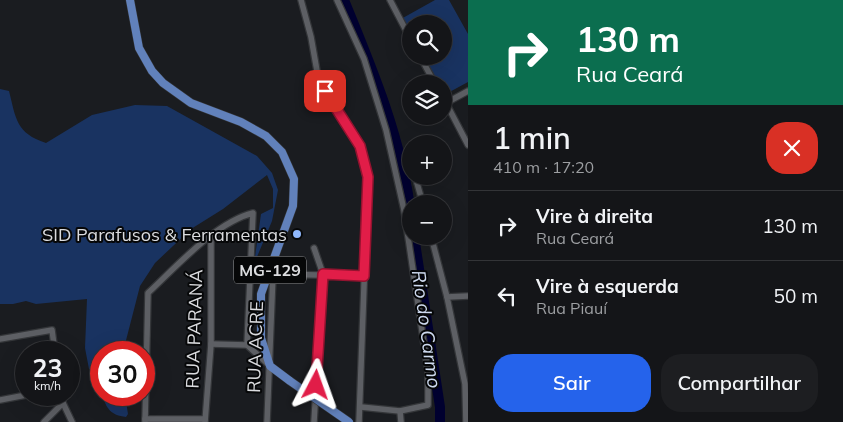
<!DOCTYPE html>
<html lang="pt">
<head>
<meta charset="utf-8">
<style>
	:root { --surface:#141518; --page:#1d1e21; --text:#f1f3f6; --muted:#9d9fa2; --line:#333437; --accent:#2563eb }
	body { margin:0; font-family:Mulish,sans-serif; background:var(--page); color:var(--text); height:100vh; display:flex; flex-direction:column; font-size:19px; white-space:nowrap }
	* { box-sizing:border-box; margin:0 }
	p { font-size:16px; color:var(--muted) }
	.icon { flex:none; width:28px; height:28px; fill:none; stroke:currentColor; stroke-width:2; stroke-linecap:round; stroke-linejoin:round }
	.map { position:relative; flex:1; overflow:hidden }
	.side { display:flex; flex-direction:column; background:var(--surface); width:375px }
	.side>* { flex:none }
	.guide { background:#0b6e4f; color:#fff; overflow:hidden }
	.controls { position:absolute; left:402px; top:15px; display:grid; gap:10px }
	.controls a { display:grid; place-items:center; width:50px; height:50px; border-radius:50%; background:var(--surface); box-shadow:0 5px 20px #0002,0 0 0 1px var(--line); font-size:25px }
	.speed { position:absolute; left:15px; top:341px; display:flex; gap:10px; font-size:25px; font-weight:700; text-align:center }
	.speed>* { display:grid; place-content:center; width:65px; height:65px; border-radius:50%; background:var(--surface); box-shadow:0 5px 20px #0002,0 0 0 1px var(--line); line-height:1 }
	.speed small { font-size:12px; font-weight:400 }
	.speed .limit { border:8px solid #d22; background:#fff; color:#111 }
	.pin { position:absolute; display:grid; place-items:center; width:42px; height:42px; color:#fff; margin:-21px; border-radius:10px; box-shadow:0 2px 8px #0006 }
	.me { position:absolute; width:55px; margin:-28px; rotate:4deg; stroke-linejoin:round; filter:drop-shadow(0 0 4px #0008) }
	.turn { display:flex; align-items:center; gap:18px; height:105px; padding:0 25px; font-size:22px }
	.turn .icon { width:65px; height:65px; stroke-width:2.5 }
	.turn b { display:block; font-size:35px; line-height:42px }
	.round { display:grid; place-items:center; flex:none; width:52px; height:52px; border-radius:20px; background:var(--page) }
	.summary { display:flex; align-items:center; justify-content:space-between; height:85px; padding:0 25px }
	h1 { font-size:30px; font-weight:600; line-height:38px }
	.cta { display:flex; gap:10px; margin-top:auto; padding:10px 25px }
	.cta a { flex:1; height:58px; border-radius:20px; background:var(--accent); color:#fff; font-size:20px; font-weight:600; line-height:58px; text-align:center }
	.cta a+a { background:var(--page); color:var(--text) }
	ul { padding:0; list-style:none }
	li { display:flex; align-items:center; gap:15px; height:70px; padding:0 25px; border-top:1px solid var(--line) }
	li div { flex:1 }
	li b { display:block; font-size:19px }
	li em { font-style:normal }
	main { display:flex; flex:1; min-height:0 }
	.map>svg:first-child { display:block }
</style>
</head>
<body>
<main>
<div class="map">
<svg width="468" height="422" viewBox="0 0 468 422">
	<rect width="100%" height="100%" fill="#1a1c20"/>
	<g fill="#193361">
		<path d="M435,0H449L468,34V82L444,95V84H438L422,56H444V24H411V36L401,19Z"/>
		<path d="M0,89L9,91C16,119 16,133 46,143L92,115L135,105L167,106L257,156L272,173L278,190L272,221L254,264L261,214L273,208V189L267,175L223,209L191,229L155,263L140,286L123,352H101V393L97,370L89,369L85,348L87,299L36,304L26,301L13,304H0Z"/>
		<path d="M102,395H125L128,414L126,417C110,415 107,409 102,395Z"/>
	</g>
	<g fill="none" stroke-linecap="round" stroke-linejoin="round">
		<g stroke="#00002f" stroke-width="10">
			<path d="M344,0C373,70 402,140 411,215"/>
			<path d="M414,236L440,407V422"/>
		</g>
		<defs>
			<g id="minor">
				<path d="M301,0L311,37L317,71L325,91L360,146L368,177L359,422"/>
				<path d="M337,0L364,59L386,130L404,210L428,371V405L400,411L361,407"/>
				<path d="M390,0L411,40"/>
				<path d="M420,56L435,84"/>
				<path d="M444,99L468,145"/>
				<path d="M446,103L468,91"/>
				<path d="M411,160V161"/>
				<path d="M415,176L423,204"/>
				<path d="M431,236L447,297"/>
				<path d="M0,339L52,330L55,352"/>
				<path d="M211,344L247,345"/>
				<path d="M62,395L63,403L72,422"/>
				<path d="M0,400L26,395"/>
				<path d="M400,411L401,422"/>
				<path d="M145,419H205"/>
				<path d="M44,422L63,403"/>
				<path d="M145,422L148,293C176,267 216,222 253,213L247,345L270,366"/>
				<path d="M205,422L211,344V236"/>
				<path d="M267,422L273,274L364,276"/>
				<path d="M314,422L323,274L314,248"/>
				<path d="M466,422L465,384L447,297L468,296"/>
			</g>
			<path id="major" d="M130,0L139,48L152,71L163,83L191,103L241,122L266,136L282,152L294,179L293,206L261,294V338L270,366L290,381"/>
		</defs>
		<use href="#minor" stroke="#343639" stroke-width="8"/>
		<use href="#major" stroke="#343639" stroke-width="9"/>
		<use href="#minor" stroke="#5d5f64" stroke-width="5.5"/>
		<use href="#major" stroke="#6181bb" stroke-width="8"/>
		<defs>
			<path id="major-bridge" d="M290,381L349,422"/>
		</defs>
		<use href="#major-bridge" stroke="#343639" stroke-width="9" stroke-linecap="butt"/>
		<use href="#major-bridge" stroke="#6181bb" stroke-width="8"/>
	</g>
	<g fill="none" stroke-linecap="round" stroke-linejoin="round">
		<defs>
			<path id="route" d="M316,385L323,274L364,276L368,177L360,146L325,91"/>
		</defs>
		<use href="#route" stroke="#92132f" stroke-width="12"/>
		<use href="#route" stroke="#e11d48" stroke-width="9"/>
	</g>
	<circle fill="#90b8fd" stroke="#060708" stroke-width="2" cx="297" cy="234" r="5"/>
	<g text-anchor="middle" dominant-baseline="central" stroke-width="4" stroke-linejoin="round" paint-order="stroke">
		<rect fill="#060708" stroke="#9b9c9e" stroke-width="1" x="234" y="256.5" width="72" height="27" rx="4"/>
		<g font-size="16" font-weight="bold" fill="#dbdcdf">
			<text x="270" y="270">MG-129</text>
		</g>
		<g font-size="18" fill="#dbdcdf" stroke="#060708" text-anchor="end">
			<text x="287" y="234">SID Parafusos &amp; Ferramentas</text>
		</g>
		<g font-size="18" fill="#dbdcdf" stroke="#060708">
			<text transform="translate(194 329) rotate(-88)">RUA PARANÁ</text>
			<text transform="translate(255 347) rotate(-88)">RUA ACRE</text>
		</g>
		<g font-size="19" font-style="italic" fill="#cedaef" stroke="#060708">
			<text transform="translate(427 329) rotate(82)">Rio do Carmo</text>
		</g>
	</g>
</svg>
<div class="controls">
<a><svg class="icon" aria-label="search" viewBox="0 0 24 24"><circle cx="10" cy="10" r="6"/><path d="M15 15l6 6"/></svg></a>
<a><svg class="icon" aria-label="layers" viewBox="0 0 24 24"><path d="M12 4l9 5-9 5-9-5zM3 14l9 5 9-5"/></svg></a>
<a>+</a>
<a>−</a>
</div>
<div class="speed"><div>23<small>km/h</small></div><div class="limit">30</div></div>
<div class="pin" style="left:325px;top:91px;background:#d93025"><svg class="icon" aria-label="arrive" viewBox="0 0 24 24"><path d="M6 21V4h12l-3 4 3 4H6"/></svg></div>
<svg class="me" style="left:316px;top:385px" viewBox="-20 -20 40 40"><path d="M0-17L14 15 0 8-14 15z" fill="#e11d48" stroke="#fff" stroke-width="4"/></svg>
</div>
<section class="side">
<div class="guide">
<div class="turn"><svg class="icon" aria-label="right" viewBox="0 0 24 24"><path d="M7 20v-9h11M14 6l5 5-5 5"/></svg><div><b>130 m</b>Rua Ceará</div></div>
</div>
<div class="summary"><div><h1>1 min</h1><p>410 m · 17:20</p></div><a class="round" style="background:#d93025;color:#fff"><svg class="icon" aria-label="close" viewBox="0 0 24 24"><path d="M6 6l12 12M18 6L6 18"/></svg></a></div>
<ul>
<li><svg class="icon" aria-label="right" viewBox="0 0 24 24"><path d="M7 20v-9h11M14 6l5 5-5 5"/></svg><div><b>Vire à direita</b><p>Rua Ceará</p></div><em>130 m</em></li>
<li><svg class="icon" aria-label="left" viewBox="0 0 24 24"><path d="M17 20v-9H6M10 6l-5 5 5 5"/></svg><div><b>Vire à esquerda</b><p>Rua Piauí</p></div><em>50 m</em></li>
</ul>
<div class="cta"><a>Sair</a><a>Compartilhar</a></div>
</section>
</main>
</body>
</html>
